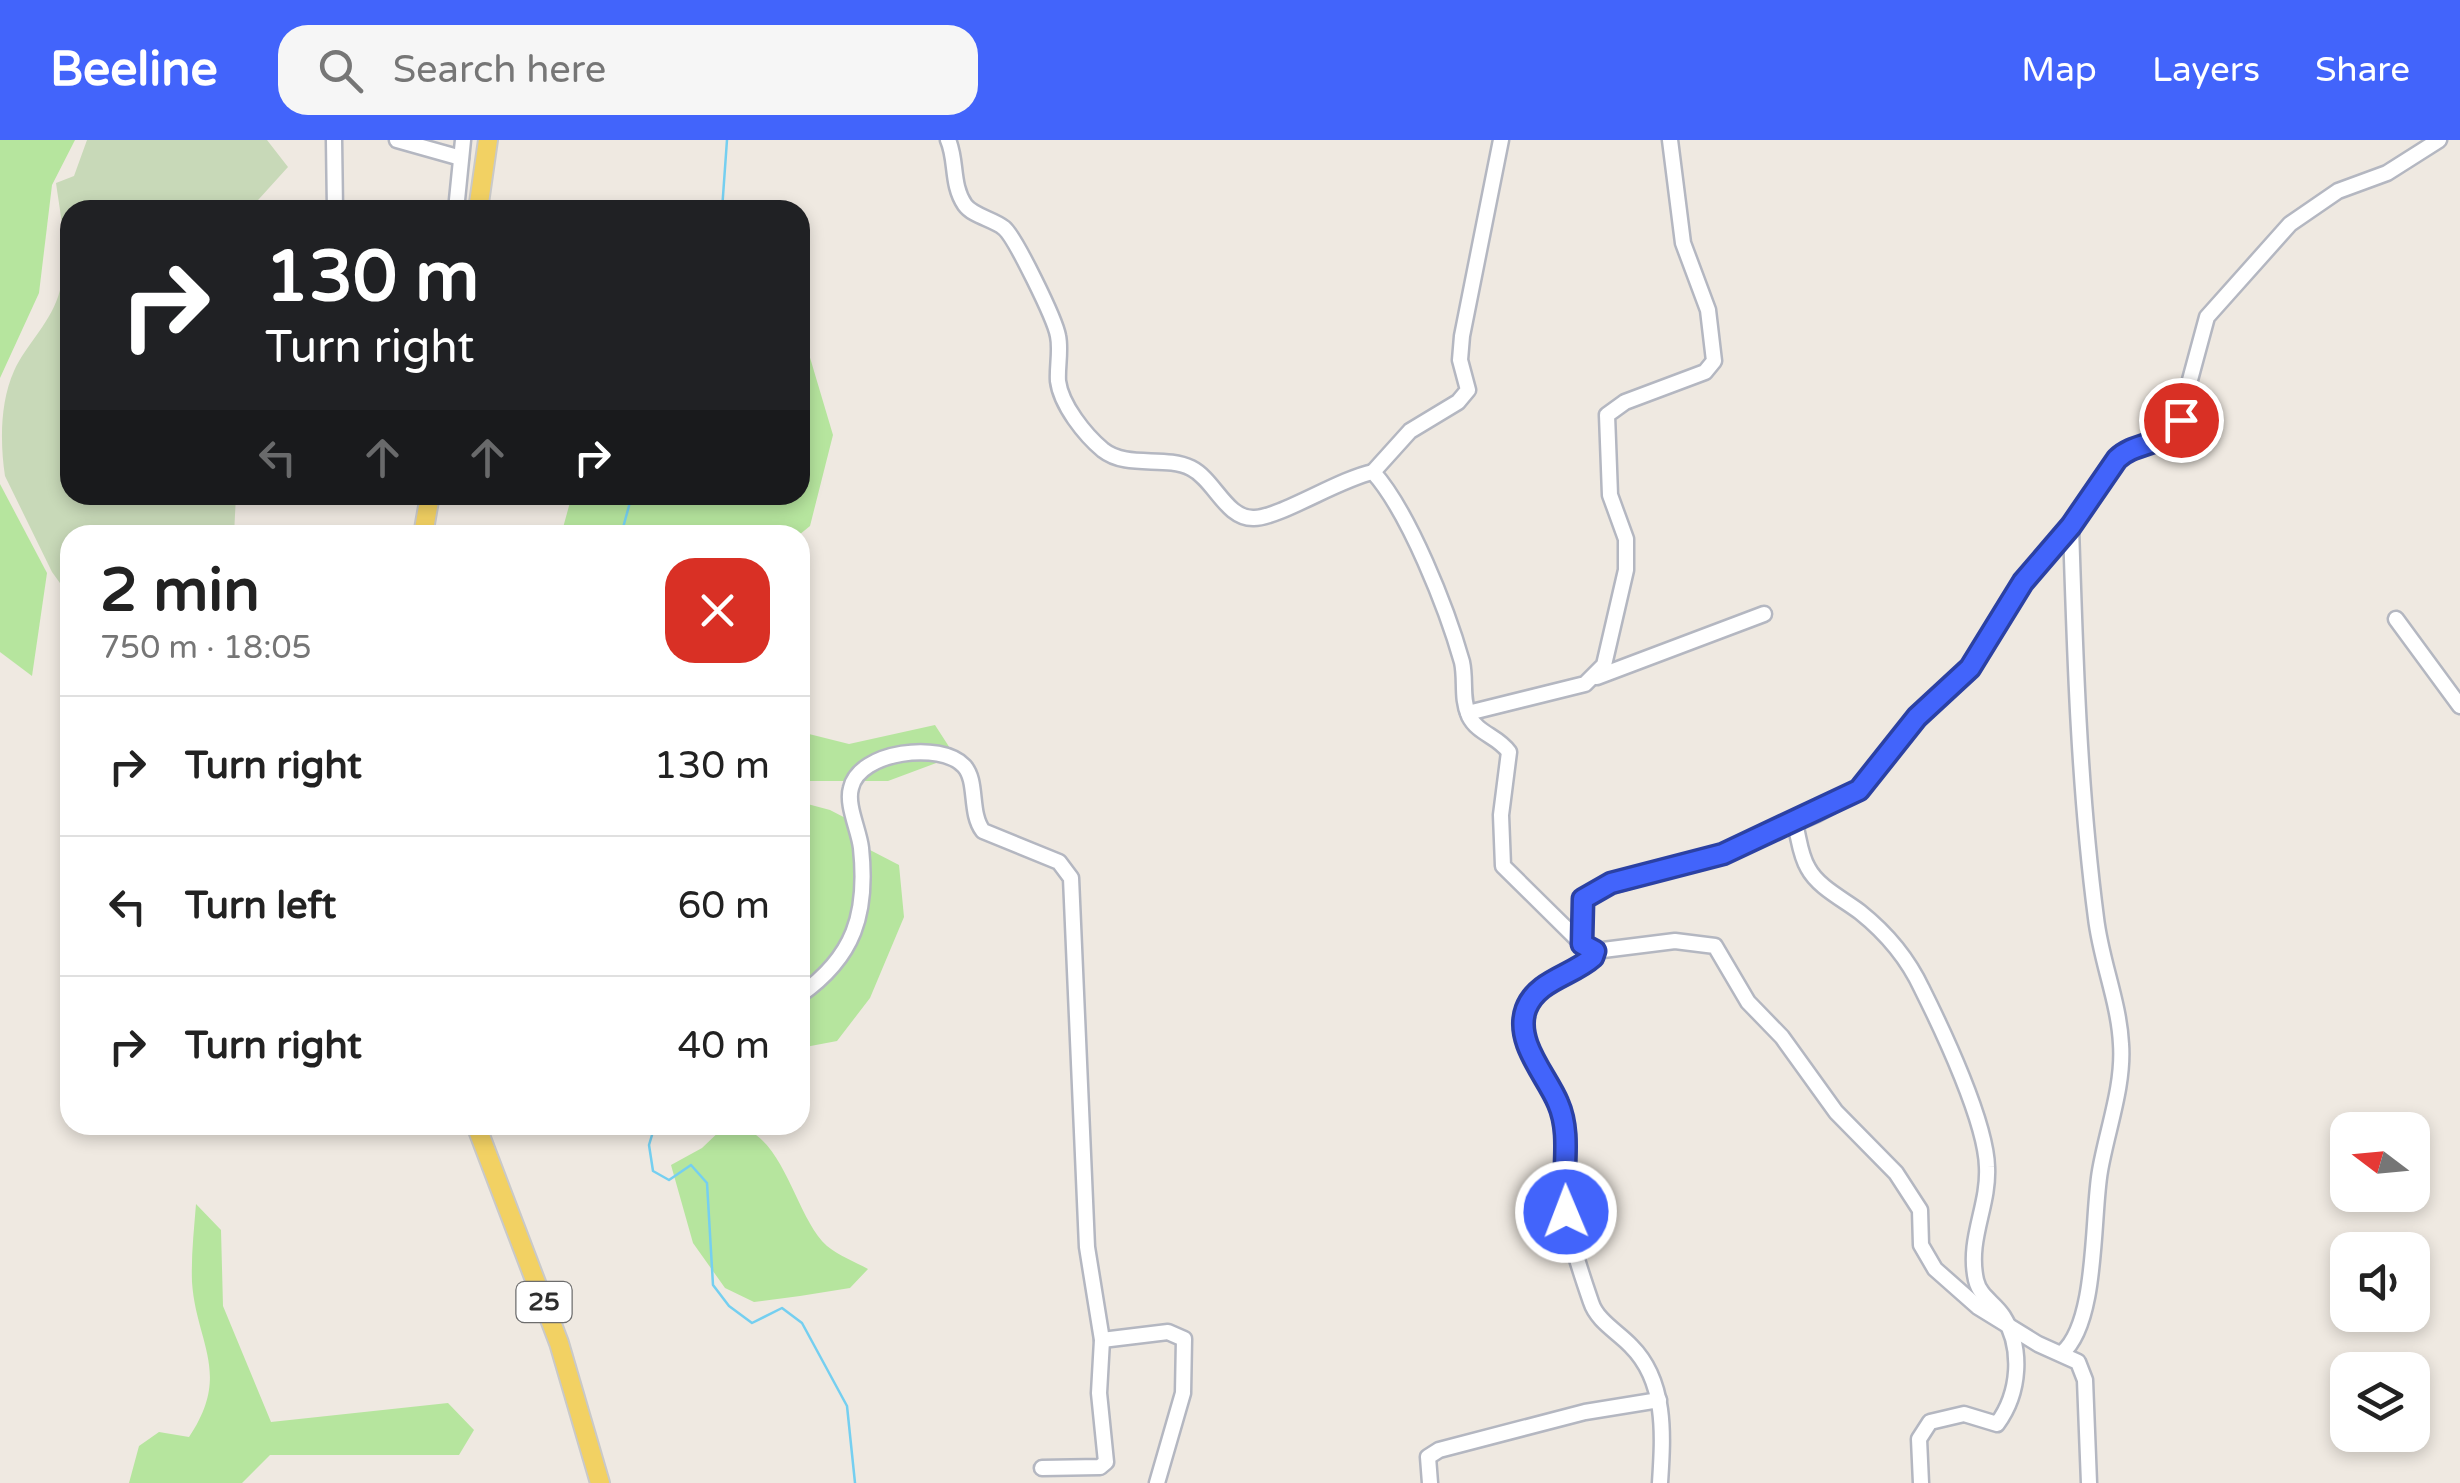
<!DOCTYPE html>
<html lang="en">
<head>
<meta charset="utf-8">
<style>
	:root { --surface:#fff; --page:#f6f6f6; --text:#222; --muted:#767676; --line:#e0e0e0; --accent:#4264fb }
	body { margin:0; font-family:"Varela Round",sans-serif; background:var(--page); color:var(--text); height:100vh; display:flex; flex-direction:column; font-size:38px; white-space:nowrap }
	* { box-sizing:border-box; margin:0 }
	p { font-size:32px; color:var(--muted) }
	.icon { flex:none; width:55px; height:55px; fill:none; stroke:currentColor; stroke-width:2; stroke-linecap:round; stroke-linejoin:round }
	.map { position:relative; flex:1; overflow:hidden }
	.details { position:absolute; left:60px; top:385px; width:750px; height:610px; display:flex; flex-direction:column; background:var(--surface); border-radius:30px; box-shadow:0 5px 15px #0003 }
	.details>* { flex:none }
	.guide { position:absolute; left:60px; top:60px; width:750px; height:305px; border-radius:30px; box-shadow:0 5px 15px #0003; background:#202124; color:#fff; overflow:hidden }
	.needle { width:65px; rotate:286deg }
	.controls { position:absolute; left:2330px; top:972px; display:grid; gap:20px }
	.controls a { display:grid; place-items:center; width:100px; height:100px; border-radius:20px; background:var(--surface); box-shadow:0 5px 15px #0003; font-size:50px }
	.pin { position:absolute; display:grid; place-items:center; width:85px; height:85px; color:#fff; margin:-42px; border:5px solid #fff; border-radius:50%; box-shadow:0 2px 10px #0007 }
	.me { position:absolute; width:110px; margin:-55px; rotate:359deg; stroke-linejoin:round; filter:drop-shadow(0 0 8px #0008) }
	.turn { display:flex; align-items:center; gap:35px; height:210px; padding:0 40px; font-size:45px }
	.turn .icon { width:130px; height:130px; stroke-width:2.5 }
	.turn b { display:block; font-size:70px; line-height:85px }
	.lanes { display:flex; align-items:center; height:95px; padding:0 40px; background:#0003; justify-content:center; gap:50px; direction:ltr }
	.lanes .off { opacity:.35 }
	.round { display:grid; place-items:center; flex:none; width:105px; height:105px; border-radius:30px; background:var(--page) }
	.head { display:flex; align-items:center; justify-content:space-between; height:170px; padding:0 40px }
	h1 { font-size:60px; font-weight:700; line-height:75px }
	ul { padding:0; list-style:none }
	li { display:flex; align-items:center; gap:30px; height:140px; padding:0 40px; border-top:2px solid var(--line) }
	li div { flex:1 }
	li b { display:block; font-size:38px }
	li em { font-style:normal }
	header { display:flex; align-items:center; gap:60px; box-sizing:border-box; height:140px; padding:0 50px; background:var(--accent); color:#fff }
	header strong { font-size:48px }
	nav { display:flex; gap:55px; margin-inline-start:auto; font-size:35px }
	.search { width:700px; height:90px; background:var(--page); display:flex; align-items:center; gap:25px; box-sizing:border-box; padding:0 35px; border-radius:30px; color:var(--muted); font-size:38px }
	.map>svg:first-child { display:block }
</style>
</head>
<body>
<header>
<strong>Beeline</strong>
<div class="search"><svg class="icon" aria-label="search" viewBox="0 0 24 24"><circle cx="10" cy="10" r="6"/><path d="M15 15l6 6"/></svg>Search here</div>
<nav><a>Map</a><a>Layers</a><a>Share</a></nav>
</header>
<div class="map">
<svg width="2460" height="1343" viewBox="0 0 2460 1343">
	<rect width="100%" height="100%" fill="#efe9e1"/>
	<g fill="#b6e59e">
		<path d="M0,0H75L52,45L39,153L0,238Z"/>
		<path d="M800,184L833,295L810,386L799,395H561L572,355H800Z"/>
		<path d="M0,344L47,433L32,536L0,512Z"/>
		<path d="M800,532L806,535L805,593L849,604L935,585L955,616L888,641H800Z"/>
		<path d="M800,662L830,670L857,684L870,710L899,725L904,777L870,858L837,901L800,908Z"/>
		<path d="M726,985C784,985 792,1074 827,1106C838,1115 855,1122 868,1129L850,1148L800,1156L754,1162L725,1148L693,1103L671,1025L702,1008Z"/>
		<path d="M196,1064L221,1090L223,1166L271,1282L448,1263L474,1290L459,1315H270L242,1343H129L139,1306L159,1292L189,1297C232,1233 196,1203 192,1142C191,1116 194,1090 196,1064Z"/>
	</g>
	<path fill="#c8d9b8" d="M87,0H267L288,27L249,70H70V355H236L234,395H70V457L52,432L5,336C0,303 0,262 14,231C27,203 52,182 60,150C69,114 61,79 56,43L74,36Z"/>
	<g fill="none" stroke-linecap="round" stroke-linejoin="round">
		<g stroke="#75cff0" stroke-width="2.5">
			<path d="M722,70L727,0"/>
			<path d="M621,395L632,355"/>
			<path d="M655,985L649,1005L653,1031L669,1040L691,1025L707,1043L713,1145L729,1166L752,1183L782,1168L802,1183L847,1266L855,1343"/>
		</g>
		<defs>
			<g id="minor">
				<path d="M334,0L335,70"/>
				<path d="M397,0L461,18"/>
				<path d="M948,0C957,20 951,45 965,65C973,76 993,79 1004,88C1015,97 1055,179 1058,196C1061,210 1057,227 1058,241C1061,265 1085,295 1103,310C1127,329 1165,315 1191,328C1215,340 1226,379 1254,378C1279,378 1339,339 1373,332C1409,372 1447,469 1462,522C1466,540 1461,558 1469,576C1478,594 1498,596 1509,612L1501,675L1503,726L1582,804L1595,811C1581,839 1539,837 1527,869C1512,906 1554,941 1562,974C1569,1002 1562,1030 1564,1058C1567,1092 1580,1130 1591,1162C1597,1181 1618,1192 1631,1206C1667,1242 1663,1296 1660,1343"/>
				<path d="M456,70L463,0"/>
				<path d="M1373,332L1410,291L1458,262L1468,250L1460,220L1462,196L1501,0"/>
				<path d="M2396,479L2460,566"/>
				<path d="M1597,537L1764,474"/>
				<path d="M1468,573L1585,544L1604,525L1626,430V399L1610,355L1607,275L1625,262L1705,232L1714,221L1708,170L1683,103L1670,0"/>
				<path d="M1795,684C1799,698 1800,715 1808,728C1818,747 1843,759 1860,772C1885,792 1908,819 1922,849C1943,891 1986,982 1987,1027C1989,1067 1967,1099 1976,1140C1980,1157 1994,1162 2003,1176C2023,1208 2020,1253 1997,1284L1964,1274L1930,1282L1919,1299L1921,1343"/>
				<path d="M1581,803V766L1593,751L1723,714L1817,674L1859,651L1917,577L1970,528L2023,442L2071,386L2117,319L2125,312L2162,300L2177,288L2207,177L2290,84L2338,51L2387,33L2439,0"/>
				<path d="M1595,811L1675,801L1715,806L1748,862L1782,897L1836,972L1896,1033L1920,1070L1921,1105L1935,1129L1978,1167L2038,1204L2078,1222L2085,1240L2089,1343"/>
				<path d="M800,855C854,817 868,774 861,708C859,690 846,665 851,648C859,611 941,601 964,626C978,641 969,673 983,691L1059,722L1071,738L1087,1107L1102,1200L1099,1253L1106,1322L1100,1327L1042,1328"/>
				<path d="M1102,1200L1168,1192L1184,1199L1183,1253L1157,1343"/>
				<path d="M2062,1213C2098,1183 2092,1075 2100,1031C2107,990 2124,946 2121,904C2119,862 2101,821 2096,778C2079,648 2075,517 2071,386"/>
				<path d="M1430,1343L1428,1317L1439,1310L1585,1272L1659,1260"/>
			</g>
			<g id="major">
				<path d="M478,70L488,0"/>
				<path d="M423,395L430,355"/>
				<path d="M476,985L559,1203L600,1343"/>
			</g>
		</defs>
		<use href="#minor" stroke="#b4b7c1" stroke-width="19"/>
		<use href="#major" stroke="#c9c9c9" stroke-width="22"/>
		<use href="#minor" stroke="#fff" stroke-width="14"/>
		<use href="#major" stroke="#f2d163" stroke-width="18"/>
	</g>
	<g fill="none" stroke-linecap="round" stroke-linejoin="round">
		<defs>
			<path id="route" d="M1566,1072C1560,1037 1573,997 1558,963C1547,936 1514,902 1526,869C1537,840 1572,836 1593,817L1595,811L1582,804L1583,759L1611,743L1723,714L1859,650L1917,577L1970,528L2023,442L2071,386L2117,319C2137,300 2165,308 2181,280"/>
		</defs>
		<use href="#route" stroke="#2b41a3" stroke-width="25"/>
		<use href="#route" stroke="#4264fb" stroke-width="18"/>
	</g>
	<g text-anchor="middle" dominant-baseline="central" stroke-width="10" stroke-linejoin="round" paint-order="stroke">
		<rect fill="#fff" stroke="#6d6d6d" stroke-width="2.5" x="516.5" y="1142" width="55" height="40" rx="8"/>
		<g font-size="25" font-weight="bold" fill="#2e2e2e">
			<text x="544" y="1162">25</text>
		</g>
	</g>
</svg>
<div class="controls">
<a><svg class="needle" viewBox="-14 -14 28 28"><path d="M0-13l5 13h-10z" fill="#e53935"/><path d="M0 13l5-13h-10z" fill="#767676"/></svg></a>
<a><svg class="icon" aria-label="sound" viewBox="0 0 24 24"><path d="M4 9h4l5-4v14l-5-4H4zM17 9q2 3 0 6"/></svg></a>
<a><svg class="icon" aria-label="layers" viewBox="0 0 24 24"><path d="M12 4l9 5-9 5-9-5zM3 14l9 5 9-5"/></svg></a>
</div>
<div class="pin" style="left:2181px;top:280px;background:#d93025"><svg class="icon" aria-label="arrive" viewBox="0 0 24 24"><path d="M6 21V4h12l-3 4 3 4H6"/></svg></div>
<svg class="me" style="left:1566px;top:1072px" viewBox="-20 -20 40 40"><circle r="17" fill="#4264fb" stroke="#fff" stroke-width="3"/><path d="M0-11L8 9 0 5-8 9z" fill="#fff"/></svg>
<div class="guide">
<div class="turn"><svg class="icon" aria-label="right" viewBox="0 0 24 24"><path d="M7 20v-9h11M14 6l5 5-5 5"/></svg><div><b>130 m</b>Turn right</div></div>
<div class="lanes"><svg class="icon off" aria-label="left" viewBox="0 0 24 24"><path d="M17 20v-9H6M10 6l-5 5 5 5"/></svg><svg class="icon off" aria-label="ahead" viewBox="0 0 24 24"><path d="M12 20V5M6 11l6-6 6 6"/></svg><svg class="icon off" aria-label="ahead" viewBox="0 0 24 24"><path d="M12 20V5M6 11l6-6 6 6"/></svg><svg class="icon" aria-label="right" viewBox="0 0 24 24"><path d="M7 20v-9h11M14 6l5 5-5 5"/></svg></div>
</div>
<section class="details">
<div class="head"><div><h1>2 min</h1><p>750 m · 18:05</p></div><a class="round" style="background:#d93025;color:#fff"><svg class="icon" aria-label="close" viewBox="0 0 24 24"><path d="M6 6l12 12M18 6L6 18"/></svg></a></div>
<ul>
<li><svg class="icon" aria-label="right" viewBox="0 0 24 24"><path d="M7 20v-9h11M14 6l5 5-5 5"/></svg><div><b>Turn right</b></div><em>130 m</em></li>
<li><svg class="icon" aria-label="left" viewBox="0 0 24 24"><path d="M17 20v-9H6M10 6l-5 5 5 5"/></svg><div><b>Turn left</b></div><em>60 m</em></li>
<li><svg class="icon" aria-label="right" viewBox="0 0 24 24"><path d="M7 20v-9h11M14 6l5 5-5 5"/></svg><div><b>Turn right</b></div><em>40 m</em></li>
</ul>
</section>
</div>
</body>
</html>
